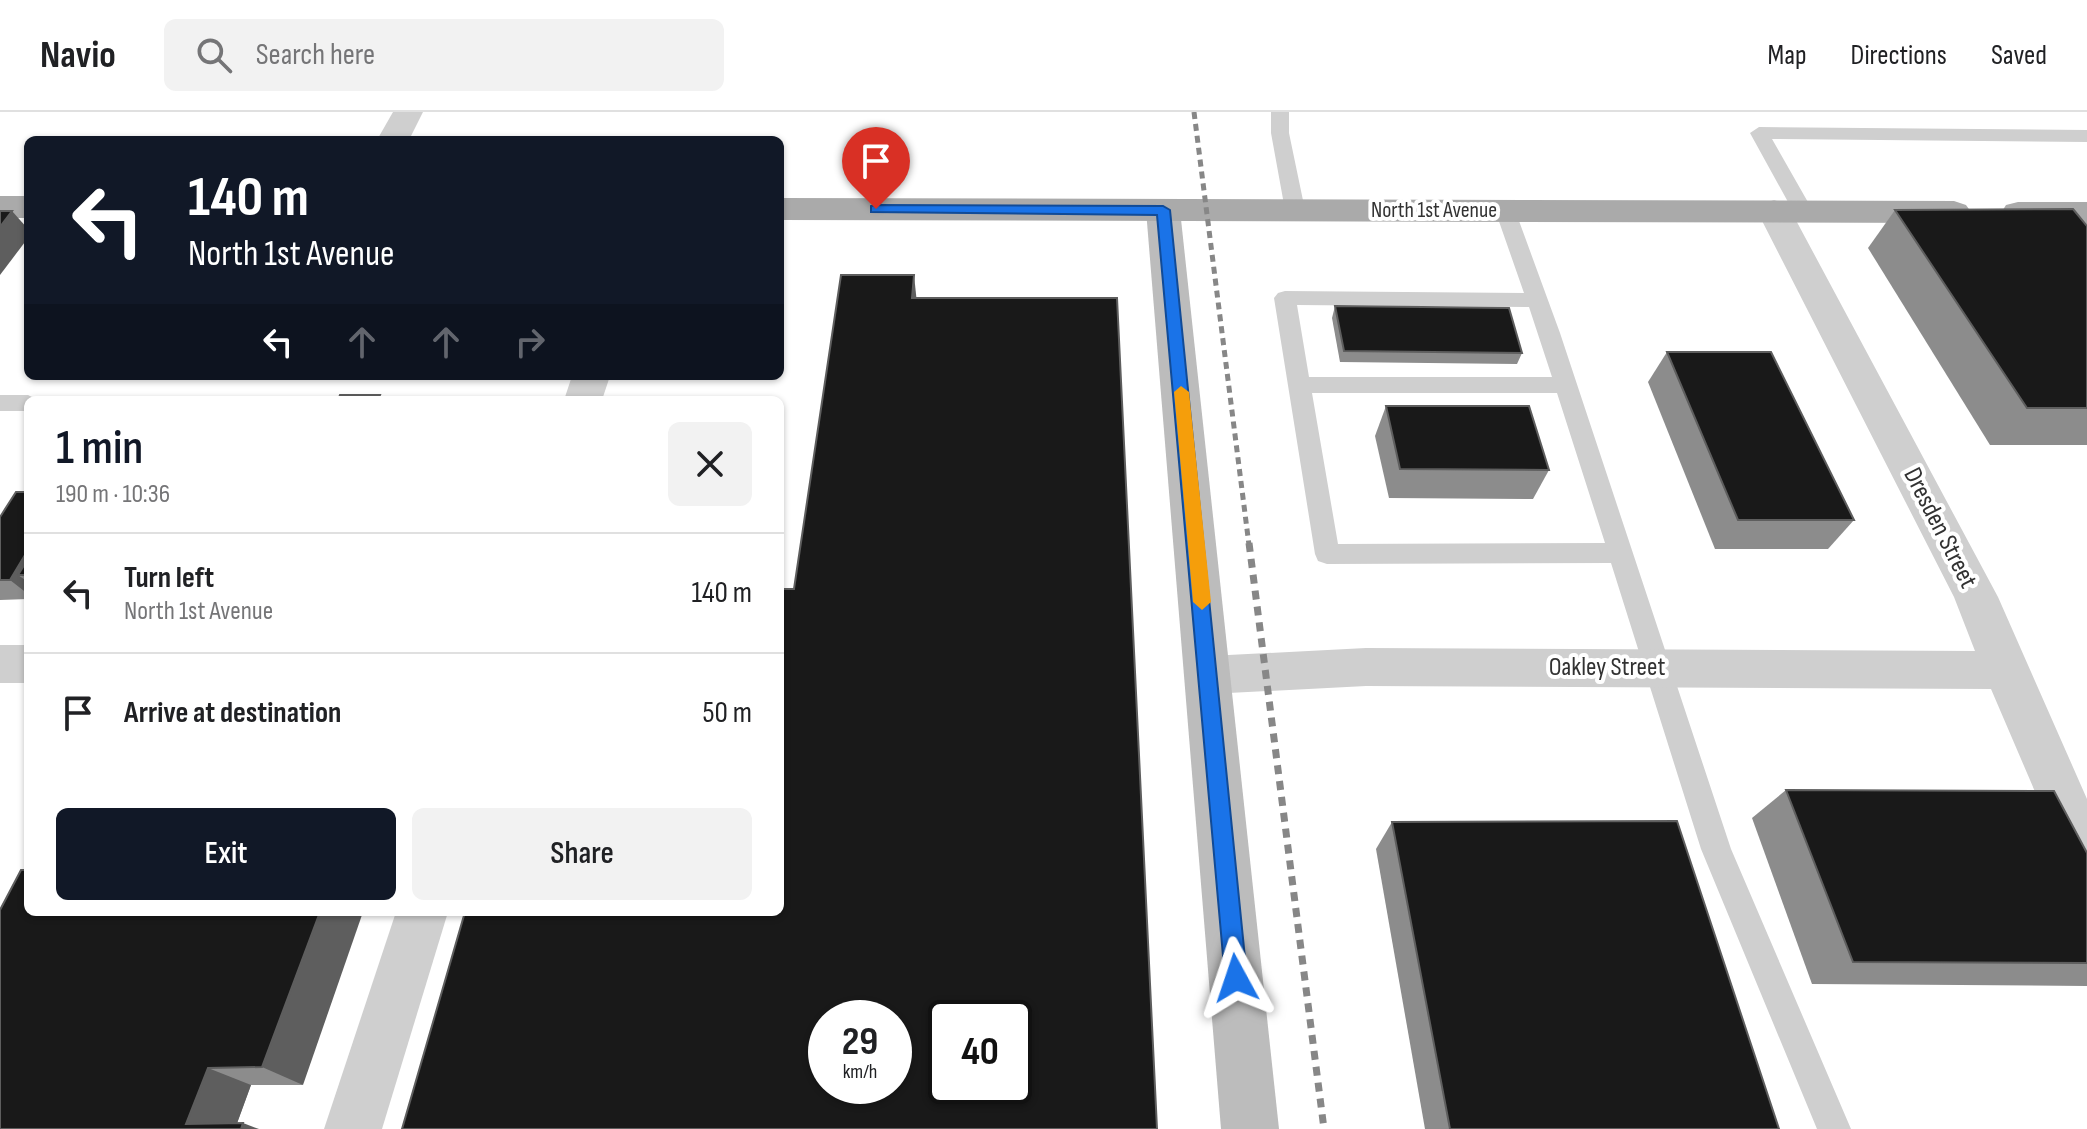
<!DOCTYPE html>
<html lang="en">
<head>
<meta charset="utf-8">
<style>
	:root { --surface:#fff; --page:#f2f2f2; --text:#202124; --muted:#757577; --line:#e0e0e0; --accent:#111827 }
	body { margin:0; font-family:"Sofia Sans Condensed",sans-serif; background:var(--page); color:var(--text); height:100vh; display:flex; flex-direction:column; font-size:30px; white-space:nowrap }
	* { box-sizing:border-box; margin:0 }
	p { font-size:26px; color:var(--muted) }
	.icon { flex:none; width:44px; height:44px; fill:none; stroke:currentColor; stroke-width:2; stroke-linecap:round; stroke-linejoin:round }
	.map { position:relative; flex:1; overflow:hidden }
	.sheet { position:absolute; left:24px; top:284px; width:760px; height:520px; display:flex; flex-direction:column; background:var(--surface); border-radius:12px; box-shadow:0 2px 6px #0004 }
	.sheet>* { flex:none }
	.guide { position:absolute; left:24px; top:24px; width:760px; height:244px; border-radius:12px; box-shadow:0 2px 6px #0004; background:#111827; color:#fff; overflow:hidden }
	.speed { position:absolute; left:808px; top:888px; display:flex; gap:16px; font-size:40px; font-weight:700; text-align:center }
	.speed>* { display:grid; place-content:center; width:104px; height:104px; border-radius:50%; background:var(--surface); box-shadow:0 2px 6px #0004; line-height:1 }
	.speed small { font-size:20px; font-weight:400 }
	.speed .limit { border:4px solid #111; border-radius:12px; background:#fff; color:#111 }
	.pin { position:absolute; display:grid; place-items:center; width:68px; height:68px; color:#fff; margin:-82px -34px; border-radius:50% 50% 50% 0; rotate:-45deg; box-shadow:0 0 8px #0007 }
	.pin .icon { rotate:45deg }
	.me { position:absolute; width:88px; margin:-44px; rotate:355deg; stroke-linejoin:round; filter:drop-shadow(0 0 6px #0008) }
	.turn { display:flex; align-items:center; gap:28px; height:168px; padding:0 32px; font-size:36px }
	.turn .icon { width:104px; height:104px; stroke-width:2.5 }
	.turn b { display:block; font-size:56px; line-height:68px }
	.lanes { display:flex; align-items:center; height:76px; padding:0 32px; background:#0003; justify-content:center; gap:40px; direction:ltr }
	.lanes .off { opacity:.35 }
	.round { display:grid; place-items:center; flex:none; width:84px; height:84px; border-radius:12px; background:var(--page) }
	.overview { display:flex; align-items:center; justify-content:space-between; height:136px; padding:0 32px }
	h1 { font-size:48px; font-weight:600; line-height:60px; color:var(--accent) }
	.button { display:flex; gap:16px; margin-top:auto; padding:16px 32px }
	.button a { flex:1; height:92px; border-radius:12px; background:var(--accent); color:#fff; font-size:32px; font-weight:600; line-height:92px; text-align:center }
	.button a+a { background:var(--page); color:var(--text) }
	ul { padding:0; list-style:none }
	li { display:flex; align-items:center; gap:24px; height:120px; padding:0 32px; border-top:2px solid var(--line) }
	li div { flex:1 }
	li b { display:block; font-size:30px }
	li em { font-style:normal }
	header { display:flex; align-items:center; gap:48px; box-sizing:border-box; height:112px; padding:0 40px; background:var(--surface); border-bottom:2px solid var(--line) }
	header strong { font-size:38px }
	nav { display:flex; gap:44px; margin-inline-start:auto; font-size:28px }
	.search { width:560px; height:72px; background:var(--page); display:flex; align-items:center; gap:20px; box-sizing:border-box; padding:0 28px; border-radius:12px; color:var(--muted); font-size:30px }
	.map>svg:first-child { display:block }
</style>
</head>
<body>
<header>
<strong>Navio</strong>
<div class="search"><svg class="icon" aria-label="search" viewBox="0 0 24 24"><circle cx="10" cy="10" r="6"/><path d="M15 15l6 6"/></svg>Search here</div>
<nav><a>Map</a><a>Directions</a><a>Saved</a></nav>
</header>
<div class="map">
<svg width="2087" height="1017" viewBox="0 0 2087 1017">
	<rect width="100%" height="100%" fill="#fff"/>
	<g fill="none" stroke-linecap="round" stroke-linejoin="round">
		<g fill="#cfcfcf" fill-rule="evenodd">
			<path d="M1271,0H1289V21L1305,98L1302,102L1295,104L1285,98L1271,21Z"/>
			<path d="M1759,15L2087,18V30L1772,27L1813,99L1803,105L1793,99L1750,21Z"/>
			<path d="M1505,92L1515,98L1560,221L1731,737L1851,1017H1817L1701,737L1611,451L1327,452L1318,449L1315,442L1274,186L1278,181L1285,179L1524,181L1495,98ZM1297,193L1529,195L1552,265H1309ZM1312,281H1557L1605,431L1338,432Z"/>
			<path d="M0,283H28L38,288H28V299H0Z"/>
		</g>
		<g fill="#cfcfcf" fill-rule="evenodd">
			<path d="M393,0H423L409,28H377Z"/>
			<path d="M1774,88L1786,92L1791,99L1998,485L2087,687V766L2069,759L1991,577L1366,574L1209,582L1193,577L1186,563L1193,549L1209,544L1366,536L1975,539L1954,485L1757,99L1762,92Z"/>
			<path d="M572,264H610L602,288H564Z"/>
			<rect x="0" y="533" width="28" height="38"/>
			<path d="M396,800H448L382,1017H324Z"/>
		</g>
		<path fill="#bcbcbc" fill-rule="evenodd" d="M1163,87L1175,91L1180,98L1279,1017H1221L1146,98L1151,91Z"/>
		<g fill="#aaa" fill-rule="evenodd">
			<rect x="0" y="84" width="28" height="22"/>
			<path d="M780,86L1954,89L1966,93L1971,100L1966,107L1954,111L780,108Z"/>
			<path d="M2018,90H2087V112H2018L2006,109L2001,101L2006,93Z"/>
		</g>
		<path stroke="#878787" stroke-width="5" stroke-dasharray="7 5" stroke-linecap="butt" d="M1194,0L1249,433"/>
		<path stroke="#878787" stroke-width="7" stroke-dasharray="9 7" stroke-linecap="butt" d="M1249,431L1324,1017"/>
	</g>
	<g fill="#8c8c8c">
		<path d="M1895,98L2087,114V333H1990L1868,136Z"/>
		<path d="M1335,194L1522,241L1517,252L1340,250L1332,206Z"/>
		<path d="M1667,240L1854,408L1828,437H1715L1648,270Z"/>
		<path d="M1386,294L1549,358L1533,387L1389,386L1375,324Z"/>
		<path d="M28,380V487L0,488V405Z"/>
		<path d="M1786,678L2087,741V874L1812,872L1752,706Z"/>
		<path d="M1392,710L1779,1017H1425L1376,737Z"/>
		<path d="M28,758L303,973H251L237,1011L241,1017Z"/>
	</g>
	<g fill="#5e5e5e">
		<path d="M12,99L28,117V126L0,163V115Z"/>
		<path d="M914,163L918,201L912,186Z"/>
		<path d="M28,438V463H18L28,470V482L10,468Z"/>
		<path d="M320,800H363L303,973L262,955Z"/>
		<path d="M208,956L251,973L235,1017L186,1012Z"/>
		<path d="M243,1011L259,1017H241Z"/>
	</g>
	<g fill="#191919" stroke="#5e5e5e" stroke-width="2" fill-rule="evenodd">
		<path d="M2073,97L2087,114V296H2027L1895,98Z"/>
		<path d="M0,99H12L0,115Z"/>
		<path d="M841,163H914L912,186H1117L1157,1017H402L465,800H780V477H794ZM826,906H894V974H826ZM946,906H1014V974H946Z"/>
		<path d="M1335,194L1509,196L1522,241L1344,239Z"/>
		<path d="M1667,240H1771L1854,408H1738Z"/>
		<path d="M340,283H380L378,288H338Z"/>
		<path d="M1386,294H1529L1549,358L1400,357Z"/>
		<path d="M16,380H28V438L10,468H0V405Z"/>
		<path d="M28,447V463H18Z"/>
		<path d="M1786,678L2054,679L2087,741V851L1853,850Z"/>
		<path d="M1677,709L1779,1017H1450L1392,710Z"/>
		<path d="M21,758H28V800H320L262,955L208,956L186,1012L243,1011L241,1017H0V798Z"/>
	</g>
	<path fill="#1a73e8" stroke="#114b97" stroke-width="2" d="M876,93L1163,94L1170,98L1247,866L1244,874L1236,877L1229,874L1225,866L1157,103L871,100V94Z"/>
	<path fill="#f59e0b" d="M1181,274L1189,280L1211,490L1202,498L1193,490L1174,280Z"/>
	<g text-anchor="middle" dominant-baseline="central" stroke-width="8" stroke-linejoin="round" paint-order="stroke">
		<g font-size="22" fill="#323232" stroke="#fff">
			<text x="1434" y="98">North 1st Avenue</text>
		</g>
		<g font-size="26" fill="#323232" stroke="#fff">
			<text transform="translate(1940 416) rotate(63)">Dresden Street</text>
			<text x="1607" y="555">Oakley Street</text>
		</g>
	</g>
</svg>
<div class="speed"><div>29<small>km/h</small></div><div class="limit">40</div></div>
<div class="pin" style="left:876px;top:97px;background:#d93025"><svg class="icon" aria-label="arrive" viewBox="0 0 24 24"><path d="M6 21V4h12l-3 4 3 4H6"/></svg></div>
<svg class="me" style="left:1236px;top:866px" viewBox="-20 -20 40 40"><path d="M0-17L14 15 0 8-14 15z" fill="#1a73e8" stroke="#fff" stroke-width="4"/></svg>
<div class="guide">
<div class="turn"><svg class="icon" aria-label="left" viewBox="0 0 24 24"><path d="M17 20v-9H6M10 6l-5 5 5 5"/></svg><div><b>140 m</b>North 1st Avenue</div></div>
<div class="lanes"><svg class="icon" aria-label="left" viewBox="0 0 24 24"><path d="M17 20v-9H6M10 6l-5 5 5 5"/></svg><svg class="icon off" aria-label="ahead" viewBox="0 0 24 24"><path d="M12 20V5M6 11l6-6 6 6"/></svg><svg class="icon off" aria-label="ahead" viewBox="0 0 24 24"><path d="M12 20V5M6 11l6-6 6 6"/></svg><svg class="icon off" aria-label="right" viewBox="0 0 24 24"><path d="M7 20v-9h11M14 6l5 5-5 5"/></svg></div>
</div>
<section class="sheet">
<div class="overview"><div><h1>1 min</h1><p>190 m · 10:36</p></div><a class="round"><svg class="icon" aria-label="close" viewBox="0 0 24 24"><path d="M6 6l12 12M18 6L6 18"/></svg></a></div>
<ul>
<li><svg class="icon" aria-label="left" viewBox="0 0 24 24"><path d="M17 20v-9H6M10 6l-5 5 5 5"/></svg><div><b>Turn left</b><p>North 1st Avenue</p></div><em>140 m</em></li>
<li><svg class="icon" aria-label="arrive" viewBox="0 0 24 24"><path d="M6 21V4h12l-3 4 3 4H6"/></svg><div><b>Arrive at destination</b></div><em>50 m</em></li>
</ul>
<div class="button"><a>Exit</a><a>Share</a></div>
</section>
</div>
</body>
</html>
